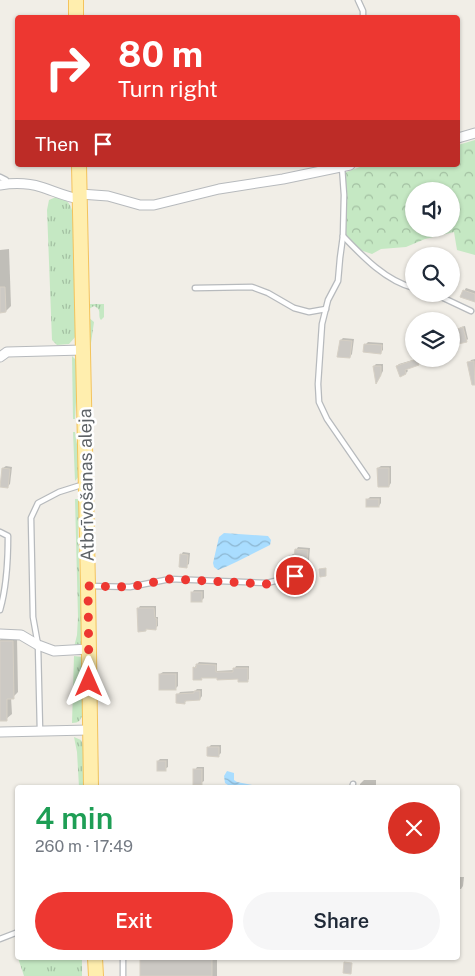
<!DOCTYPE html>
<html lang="en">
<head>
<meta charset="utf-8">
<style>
	:root { --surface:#fff; --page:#f6f6f7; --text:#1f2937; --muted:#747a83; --accent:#ed3731 }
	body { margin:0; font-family:"Public Sans",sans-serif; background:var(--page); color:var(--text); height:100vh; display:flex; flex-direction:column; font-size:19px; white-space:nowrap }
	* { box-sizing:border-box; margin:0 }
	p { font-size:16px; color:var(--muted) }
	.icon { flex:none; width:28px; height:28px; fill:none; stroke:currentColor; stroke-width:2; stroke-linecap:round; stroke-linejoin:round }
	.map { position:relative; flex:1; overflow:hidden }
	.details { position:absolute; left:15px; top:785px; width:445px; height:175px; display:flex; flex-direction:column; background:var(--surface); border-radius:5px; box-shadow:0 1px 4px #0004 }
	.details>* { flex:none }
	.guide { position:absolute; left:15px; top:15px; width:445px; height:152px; border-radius:5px; box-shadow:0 1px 4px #0004; background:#ed3731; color:#fff; overflow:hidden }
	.tools { position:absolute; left:405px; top:182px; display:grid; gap:10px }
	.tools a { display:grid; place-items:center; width:55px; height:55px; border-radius:50%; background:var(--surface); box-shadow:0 1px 4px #0004; font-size:25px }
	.pin { position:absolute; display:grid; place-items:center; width:42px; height:42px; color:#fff; margin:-21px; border:2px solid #fff; border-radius:50%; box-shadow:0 1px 5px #0007 }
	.me { position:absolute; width:55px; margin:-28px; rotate:0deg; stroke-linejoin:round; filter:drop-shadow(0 0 4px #0008) }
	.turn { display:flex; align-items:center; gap:18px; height:105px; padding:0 20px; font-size:22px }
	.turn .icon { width:65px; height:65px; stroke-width:2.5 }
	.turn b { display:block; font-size:35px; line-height:42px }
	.then { display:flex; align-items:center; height:48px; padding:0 20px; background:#0003; gap:10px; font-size:19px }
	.round { display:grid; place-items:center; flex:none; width:52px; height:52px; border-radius:26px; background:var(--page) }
	.headline { display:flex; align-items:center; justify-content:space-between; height:85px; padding:0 20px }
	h1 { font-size:30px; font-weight:600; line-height:38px; color:#1e9e55 }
	.cta { display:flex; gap:10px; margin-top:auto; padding:10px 20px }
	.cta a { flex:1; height:58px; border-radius:30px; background:var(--accent); color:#fff; font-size:20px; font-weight:600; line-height:58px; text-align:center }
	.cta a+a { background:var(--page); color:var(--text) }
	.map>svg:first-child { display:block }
</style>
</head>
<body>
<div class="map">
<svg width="475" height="976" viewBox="0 0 475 976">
	<defs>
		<pattern id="grass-tufts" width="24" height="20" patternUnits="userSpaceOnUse" patternTransform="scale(1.25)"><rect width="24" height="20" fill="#c5e8c3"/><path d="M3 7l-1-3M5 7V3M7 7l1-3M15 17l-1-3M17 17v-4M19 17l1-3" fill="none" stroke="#a3c0a2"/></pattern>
		<pattern id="forest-crowns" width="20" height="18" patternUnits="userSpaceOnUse" patternTransform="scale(1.25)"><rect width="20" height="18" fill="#c5e8c3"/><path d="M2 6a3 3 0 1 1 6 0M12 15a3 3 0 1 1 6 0" fill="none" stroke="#a3c0a2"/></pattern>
		<pattern id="water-waves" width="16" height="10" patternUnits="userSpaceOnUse" patternTransform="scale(1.25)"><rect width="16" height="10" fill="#a9ddff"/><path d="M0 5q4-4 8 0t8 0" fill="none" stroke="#8db7d2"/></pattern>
	</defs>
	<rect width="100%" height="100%" fill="#f1eee7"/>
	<g fill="url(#grass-tufts)">
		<path d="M56,197C70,200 71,205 74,218L77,335L69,344L57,345L52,340L47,210L49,200Z"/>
		<path d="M88,304H104V317L101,320C97,315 103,310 94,306L89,309L88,317L94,322L91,343V366L89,364Z"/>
		<path d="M72,356L76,360L78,367L75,419H73Z"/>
		<path d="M73,432H75L76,440L80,456V475L75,481Z"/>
		<path d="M75,499H81V513L78,530L80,590L84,614L83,643L80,645L74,647L77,635L78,617Z"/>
		<path d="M95,588L96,686L99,788L97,787L93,589Z"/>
		<path d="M74,656L82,657L83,713C81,720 79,723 72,723Z"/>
		<path d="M74,737L81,740L83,745V787H79L77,752Z"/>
		<path d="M18,958H82V976H24Z"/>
	</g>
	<path fill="url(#forest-crowns)" fill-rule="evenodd" d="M475,140V255L457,250L454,232L425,239L406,247L381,249L372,254L360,250L343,234L344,173L365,165H458V145ZM414,191H451V229H414Z"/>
	<g fill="url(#water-waves)">
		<path d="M224,533L268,536L271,540L270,545C253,553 236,563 218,570L214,567L213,563L219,537Z"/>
		<path d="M227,771L234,773V780L237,782L262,787H231L225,783L224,776Z"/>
	</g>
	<g fill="#0003">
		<path d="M9,249L11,306L6,311H0V250Z"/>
		<path d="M466,288L475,291V299L464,291Z"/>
		<path d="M465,326L468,339L466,341L454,337L456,335L460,334L459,329L461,327Z"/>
		<path d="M343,338L354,339L352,354L350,357L341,340Z"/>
		<path d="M368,342L383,343V350L381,352L365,345Z"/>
		<path d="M416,359H419L420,362L418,364L406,368L408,371L406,373L397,366L399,364Z"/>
		<path d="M475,359V375L471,376L469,363L471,360Z"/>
		<path d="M376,364H383V371L378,380L374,366Z"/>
		<path d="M6,466L12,467L10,484L8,486L3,468Z"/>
		<path d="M381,466H391V483L389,486L378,468Z"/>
		<path d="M370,497H381V503L379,506L367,500Z"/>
		<path d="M298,547L310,548L309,560L307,563L290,556L293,554H296V550Z"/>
		<path d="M183,552L190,553L189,564L186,566L181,555Z"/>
		<path d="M194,590H204V598L201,601L192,593Z"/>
		<path d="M140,606H156V617H158V626L155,628H148L145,630L138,609Z"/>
		<path d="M3,637H17L18,692L13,697H11L12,714L6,719H0V640Z"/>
		<path d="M199,662L217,663V671L234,670L236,666H249V679L247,681L239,678L203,677L201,679L194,668Z"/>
		<path d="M163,672H178V686L176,688L160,674Z"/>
		<path d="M197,689H202V696L200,699L187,700L184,703L178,695L180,692L195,691Z"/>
		<path d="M211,745H221V753L218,756L209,747Z"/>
		<path d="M160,759H168V767L165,769L158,761Z"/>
		<path d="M197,767H204V781L201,783L195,770Z"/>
		<path d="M364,780H376V788H360V784Z"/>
		<path d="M458,877H464L463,886L461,889H458Z"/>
		<rect x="141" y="958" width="76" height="18"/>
	</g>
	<g fill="#ccc9c4" stroke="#d6d0c5">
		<path d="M0,287H5L6,312L0,313Z"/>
		<path d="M463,290L475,294V302L460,297Z"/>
		<path d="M463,327L467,342L454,345L453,336L459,335L457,329Z"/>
		<path d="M340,340L352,341L350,358L337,357Z"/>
		<path d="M364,344L382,345L381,354L363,352Z"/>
		<path d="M417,359L419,365L405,370L406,374L400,377L396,366Z"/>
		<path d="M474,361L475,385H472L467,362Z"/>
		<path d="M373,366H381V375L376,384Z"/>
		<path d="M2,468L10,469L8,488L0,487Z"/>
		<path d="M377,468H389V487H378Z"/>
		<rect x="366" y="499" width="13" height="8"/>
		<path d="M295,549L308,550L307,564L289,563V556H294Z"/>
		<path d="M180,554L188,555L187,568L179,567Z"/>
		<path d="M326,568V576L320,577L319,569Z"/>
		<rect x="191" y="592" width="11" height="10"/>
		<path d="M137,608H154L155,618L157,619L156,630L146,629V631L138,632Z"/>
		<path d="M0,641H13L14,699H7V721H0Z"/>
		<path d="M196,664L216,665V672H233V668H248V682H238V679L217,680V678H201L202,680H193V667L196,668Z"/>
		<rect x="159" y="674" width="17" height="16"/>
		<path d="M194,691H200V700L185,701V704L176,703V694L194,693Z"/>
		<path d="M207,747H219V757L207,756Z"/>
		<rect x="157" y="761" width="9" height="10"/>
		<rect x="193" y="769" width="9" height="16"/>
		<rect x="140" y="958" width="72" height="18"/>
		<path d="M344,962L352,963L351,974L343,973Z"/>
	</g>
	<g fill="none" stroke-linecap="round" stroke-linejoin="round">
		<defs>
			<g id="service">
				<path d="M358,0L363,11V18"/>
				<path d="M342,167L344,195L343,236L340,258L338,281L328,300L322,324L318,384L319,402L327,419L367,477"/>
				<path d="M0,177L6,180V184"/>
				<path d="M343,236C363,257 386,281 414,288"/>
				<path d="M195,288L252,287L268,293L294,308L309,312L326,309"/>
				<path d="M435,294L471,311"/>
				<path d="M0,532L8,536C8,561 7,586 0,610"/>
				<path d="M90,586L130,587L170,579L267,583L295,576"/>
				<path d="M40,731L38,645L33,617L31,518L38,503L59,492L78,486L84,485"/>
				<path d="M352,788L353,784"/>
				<path d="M0,939L18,932"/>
				<path d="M123,958V976"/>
			</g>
			<g id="minor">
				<path d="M458,138L475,133"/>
				<path d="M0,185C13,183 28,183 41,187C54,191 66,197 80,199"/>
				<path d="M80,194L108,196L140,205H154L219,189L283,179L350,165"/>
				<path d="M0,357L7,352L83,350"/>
				<path d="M0,634L21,635L38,645L54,651L89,649"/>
				<path d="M0,732L89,730"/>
			</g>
			<g id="primary">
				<path d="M76,0V18"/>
				<path d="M79,165L88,586L91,788"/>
				<path d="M95,958L96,976"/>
			</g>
		</defs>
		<use href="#service" stroke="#b7babd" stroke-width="7"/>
		<use href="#minor" stroke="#b7babd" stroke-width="11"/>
		<use href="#primary" stroke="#f4c35c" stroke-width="16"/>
		<use href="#service" stroke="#fff" stroke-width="4.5"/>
		<use href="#minor" stroke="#fff" stroke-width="9"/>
		<use href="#primary" stroke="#ffeeae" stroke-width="14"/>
	</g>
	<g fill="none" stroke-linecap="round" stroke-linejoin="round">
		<path stroke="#ed3731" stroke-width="9" stroke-dasharray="0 16.2" d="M89,682L88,586L130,587L170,579L267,584L295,576"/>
	</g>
	<g text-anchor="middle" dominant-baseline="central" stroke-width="5" stroke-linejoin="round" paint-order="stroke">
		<g font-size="18" fill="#5e6367" stroke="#fff">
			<text transform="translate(86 485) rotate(-91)">Atbrīvošanas aleja</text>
		</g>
	</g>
</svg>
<div class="tools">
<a><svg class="icon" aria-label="sound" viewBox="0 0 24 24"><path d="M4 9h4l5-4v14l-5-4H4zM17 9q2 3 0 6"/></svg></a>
<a><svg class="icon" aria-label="search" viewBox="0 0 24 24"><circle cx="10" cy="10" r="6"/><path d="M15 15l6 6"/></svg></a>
<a><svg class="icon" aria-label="layers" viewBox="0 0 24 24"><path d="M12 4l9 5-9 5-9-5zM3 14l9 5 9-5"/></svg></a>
</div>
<div class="pin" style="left:295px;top:576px;background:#d93025"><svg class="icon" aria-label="arrive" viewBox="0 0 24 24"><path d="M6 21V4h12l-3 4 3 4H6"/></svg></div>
<svg class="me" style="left:89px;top:682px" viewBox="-20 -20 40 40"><path d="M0-17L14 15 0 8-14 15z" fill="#ed3731" stroke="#fff" stroke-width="4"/></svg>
<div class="guide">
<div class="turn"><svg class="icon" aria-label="right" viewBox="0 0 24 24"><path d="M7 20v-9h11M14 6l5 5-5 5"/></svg><div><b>80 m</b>Turn right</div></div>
<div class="then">Then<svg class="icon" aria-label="arrive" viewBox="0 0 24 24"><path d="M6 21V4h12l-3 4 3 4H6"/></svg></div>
</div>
<section class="details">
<div class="headline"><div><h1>4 min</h1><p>260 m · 17:49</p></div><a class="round" style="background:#d93025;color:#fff"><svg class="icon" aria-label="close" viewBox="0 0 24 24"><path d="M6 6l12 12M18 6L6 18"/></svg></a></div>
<div class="cta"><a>Exit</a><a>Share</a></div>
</section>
</div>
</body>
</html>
